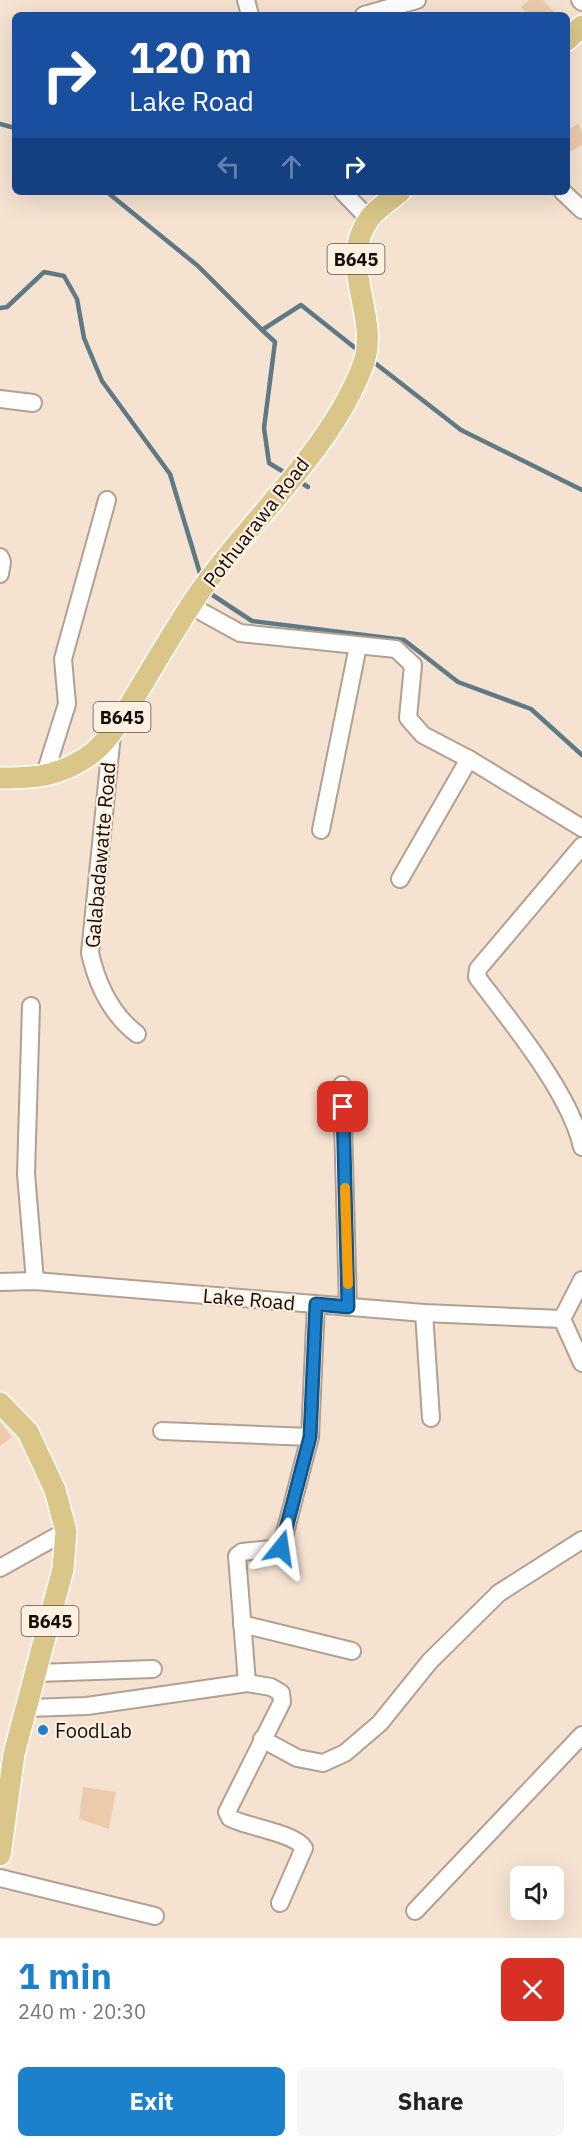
<!DOCTYPE html>
<html lang="en">
<head>
<meta charset="utf-8">
<style>
	:root { --surface:#fff; --page:#f6f6f6; --text:#222; --muted:#767676; --accent:#1b81cc }
	body { margin:0; font-family:"IBM Plex Sans",sans-serif; background:var(--page); color:var(--text); height:100vh; display:flex; flex-direction:column; font-size:22px; white-space:nowrap }
	* { box-sizing:border-box; margin:0 }
	p { font-size:20px; color:var(--muted) }
	.icon { flex:none; width:33px; height:33px; fill:none; stroke:currentColor; stroke-width:2; stroke-linecap:round; stroke-linejoin:round }
	.map { position:relative; height:1938px; overflow:hidden }
	.panel { display:flex; flex-direction:column; background:var(--surface); flex:1 }
	.panel>* { flex:none }
	.top-card { position:absolute; left:12px; top:12px; width:558px; height:183px; border-radius:9px; box-shadow:0 6px 24px #0002; background:#1a4fa0; color:#fff; overflow:hidden }
	.tools { position:absolute; left:510px; top:1866px; display:grid; gap:12px }
	.tools a { display:grid; place-items:center; width:54px; height:54px; border-radius:9px; background:var(--surface); box-shadow:0 6px 24px #0002; font-size:30px }
	.pin { position:absolute; display:grid; place-items:center; width:51px; height:51px; color:#fff; margin:-26px; border-radius:12px; box-shadow:0 3px 9px #0006 }
	.me { position:absolute; width:66px; margin:-33px; rotate:15deg; stroke-linejoin:round; filter:drop-shadow(0 0 4px #0008) }
	.turn { display:flex; align-items:center; gap:21px; height:126px; padding:0 18px; font-size:27px }
	.turn .icon { width:78px; height:78px; stroke-width:2.5 }
	.turn b { display:block; font-size:42px; line-height:51px }
	.lanes { display:flex; align-items:center; height:57px; padding:0 18px; background:#0003; justify-content:center; gap:30px; direction:ltr }
	.lanes .off { opacity:.35 }
	.round { display:grid; place-items:center; flex:none; width:63px; height:63px; border-radius:9px; background:var(--page) }
	.summary { display:flex; align-items:center; justify-content:space-between; height:102px; padding:0 18px }
	h1 { font-size:36px; font-weight:800; line-height:45px; color:var(--accent) }
	.primary-button { display:flex; gap:12px; margin-top:auto; padding:12px 18px }
	.primary-button a { flex:1; height:69px; border-radius:9px; background:var(--accent); color:#fff; font-size:24px; font-weight:800; line-height:69px; text-align:center }
	.primary-button a+a { background:var(--page); color:var(--text) }
	.map>svg:first-child { display:block }
</style>
</head>
<body>
<div class="map">
<svg width="582" height="1938" viewBox="0 0 582 1938">
	<rect width="100%" height="100%" fill="#f5e2d1"/>
	<g fill="none" stroke-linecap="round" stroke-linejoin="round">
		<g stroke="#5e7a87" stroke-width="4.5">
			<path d="M0,124L15,128"/>
			<path d="M107,192L198,266L262,330L301,305L359,351"/>
			<path d="M0,308L7,307L44,272L64,276L77,299L84,338L102,381L170,474L202,580"/>
			<path d="M262,330L275,342L264,428L269,463L287,474"/>
			<path d="M371,360L461,430L582,490"/>
			<path d="M297,480L308,487"/>
			<path d="M208,592L252,621L404,640L458,682L531,709L582,755"/>
		</g>
	</g>
	<g fill="#eccbad">
		<path d="M529,0H543L554,12L551,15H528L521,7Z"/>
		<path d="M578,124L582,132V145L567,153V130Z"/>
		<path d="M0,1422L12,1437L0,1446Z"/>
		<path d="M83,1787L116,1792L109,1829L79,1819Z"/>
	</g>
	<g fill="none" stroke-linecap="round" stroke-linejoin="round">
		<defs>
			<g id="minor">
				<path d="M246,0L250,15"/>
				<path d="M580,0L582,2"/>
				<path d="M364,15L417,0"/>
				<path d="M343,192L369,219"/>
				<path d="M563,192L582,210"/>
				<path d="M0,399L33,403"/>
				<path d="M0,557L2,562L0,574"/>
				<path d="M191,606L240,633L396,649L413,665L408,718L423,735L469,759L582,828"/>
				<path d="M112,734L90,953C97,984 111,1014 137,1034"/>
				<path d="M44,777L67,704L63,659L107,500"/>
				<path d="M321,830L358,646"/>
				<path d="M582,846L478,969L477,977C511,1022 570,1093 582,1147"/>
				<path d="M400,879L469,759"/>
				<path d="M31,1006L26,1174L35,1281"/>
				<path d="M342,1085L348,1307"/>
				<path d="M0,1282L35,1281L424,1313L562,1319L582,1280"/>
				<path d="M424,1313L431,1418"/>
				<path d="M562,1319L582,1363"/>
				<path d="M162,1431L310,1437"/>
				<path d="M0,1568L66,1531"/>
				<path d="M242,1624L352,1651"/>
				<path d="M37,1673L153,1669"/>
				<path d="M247,1683L237,1556L242,1552L281,1548L310,1437L316,1304"/>
				<path d="M28,1708L87,1706L247,1683L271,1687L281,1693L282,1702L227,1812L230,1818C247,1827 295,1833 304,1848L280,1903"/>
				<path d="M262,1739L297,1758L323,1763L345,1753L380,1723L430,1661L499,1593L582,1540"/>
				<path d="M0,1878L155,1916"/>
				<path d="M415,1911L582,1735"/>
			</g>
			<g id="major">
				<path d="M567,40L582,26"/>
				<path d="M0,778C34,778 57,777 87,757C109,742 123,716 137,693C157,660 177,625 199,593C252,517 330,452 363,365C381,316 336,265 369,219C376,209 390,200 400,192"/>
				<path d="M0,1403L28,1432L55,1490L66,1531L63,1569L14,1754L0,1855"/>
			</g>
		</defs>
		<use href="#minor" stroke="#b2a090" stroke-width="20"/>
		<use href="#major" stroke="#fff" stroke-width="24"/>
		<use href="#minor" stroke="#fff" stroke-width="16"/>
		<use href="#major" stroke="#dac688" stroke-width="21"/>
	</g>
	<g fill="none" stroke-linecap="round" stroke-linejoin="round">
		<defs>
			<path id="route" d="M281,1548L310,1437L316,1304L348,1307L343,1107"/>
		</defs>
		<use href="#route" stroke="#125485" stroke-width="15"/>
		<use href="#route" stroke="#1b81cc" stroke-width="10"/>
		<path stroke="#f59e0b" stroke-width="10" d="M345,1188L348,1284"/>
	</g>
	<circle fill="#1b81cc" stroke="#fff0e2" stroke-width="2" cx="43" cy="1730" r="6"/>
	<g text-anchor="middle" dominant-baseline="central" stroke-width="4.5" stroke-linejoin="round" paint-order="stroke">
		<g fill="#fff0e2" stroke="#5a5249" stroke-width="1.5">
			<rect x="327.5" y="244" width="57" height="30" rx="4.5"/>
			<rect x="93.5" y="702" width="57" height="30" rx="4.5"/>
			<rect x="21.5" y="1606" width="57" height="30" rx="4.5"/>
		</g>
		<g font-size="18" font-weight="bold" fill="#140e08">
			<text x="356" y="259">B645</text>
			<text x="122" y="717">B645</text>
			<text x="50" y="1621">B645</text>
		</g>
		<g font-size="20" fill="#140e08" stroke="#fff0e2">
			<text transform="translate(256 522) rotate(-52)">Pothuarawa Road</text>
			<text transform="translate(100 855) rotate(-85)">Galabadawatte Road</text>
			<text transform="translate(249 1299) rotate(5)">Lake Road</text>
		</g>
		<g font-size="20" fill="#140e08" stroke="#fff0e2" text-anchor="start">
			<text x="55" y="1730">FoodLab</text>
		</g>
	</g>
</svg>
<div class="tools">
<a><svg class="icon" aria-label="sound" viewBox="0 0 24 24"><path d="M4 9h4l5-4v14l-5-4H4zM17 9q2 3 0 6"/></svg></a>
</div>
<div class="pin" style="left:343px;top:1107px;background:#d93025"><svg class="icon" aria-label="arrive" viewBox="0 0 24 24"><path d="M6 21V4h12l-3 4 3 4H6"/></svg></div>
<svg class="me" style="left:281px;top:1548px" viewBox="-20 -20 40 40"><path d="M0-17L14 15 0 8-14 15z" fill="#1b81cc" stroke="#fff" stroke-width="4"/></svg>
<div class="top-card">
<div class="turn"><svg class="icon" aria-label="right" viewBox="0 0 24 24"><path d="M7 20v-9h11M14 6l5 5-5 5"/></svg><div><b>120 m</b>Lake Road</div></div>
<div class="lanes"><svg class="icon off" aria-label="left" viewBox="0 0 24 24"><path d="M17 20v-9H6M10 6l-5 5 5 5"/></svg><svg class="icon off" aria-label="ahead" viewBox="0 0 24 24"><path d="M12 20V5M6 11l6-6 6 6"/></svg><svg class="icon" aria-label="right" viewBox="0 0 24 24"><path d="M7 20v-9h11M14 6l5 5-5 5"/></svg></div>
</div>
</div>
<section class="panel">
<div class="summary"><div><h1>1 min</h1><p>240 m · 20:30</p></div><a class="round" style="background:#d93025;color:#fff"><svg class="icon" aria-label="close" viewBox="0 0 24 24"><path d="M6 6l12 12M18 6L6 18"/></svg></a></div>
<div class="primary-button"><a>Exit</a><a>Share</a></div>
</section>
</body>
</html>
